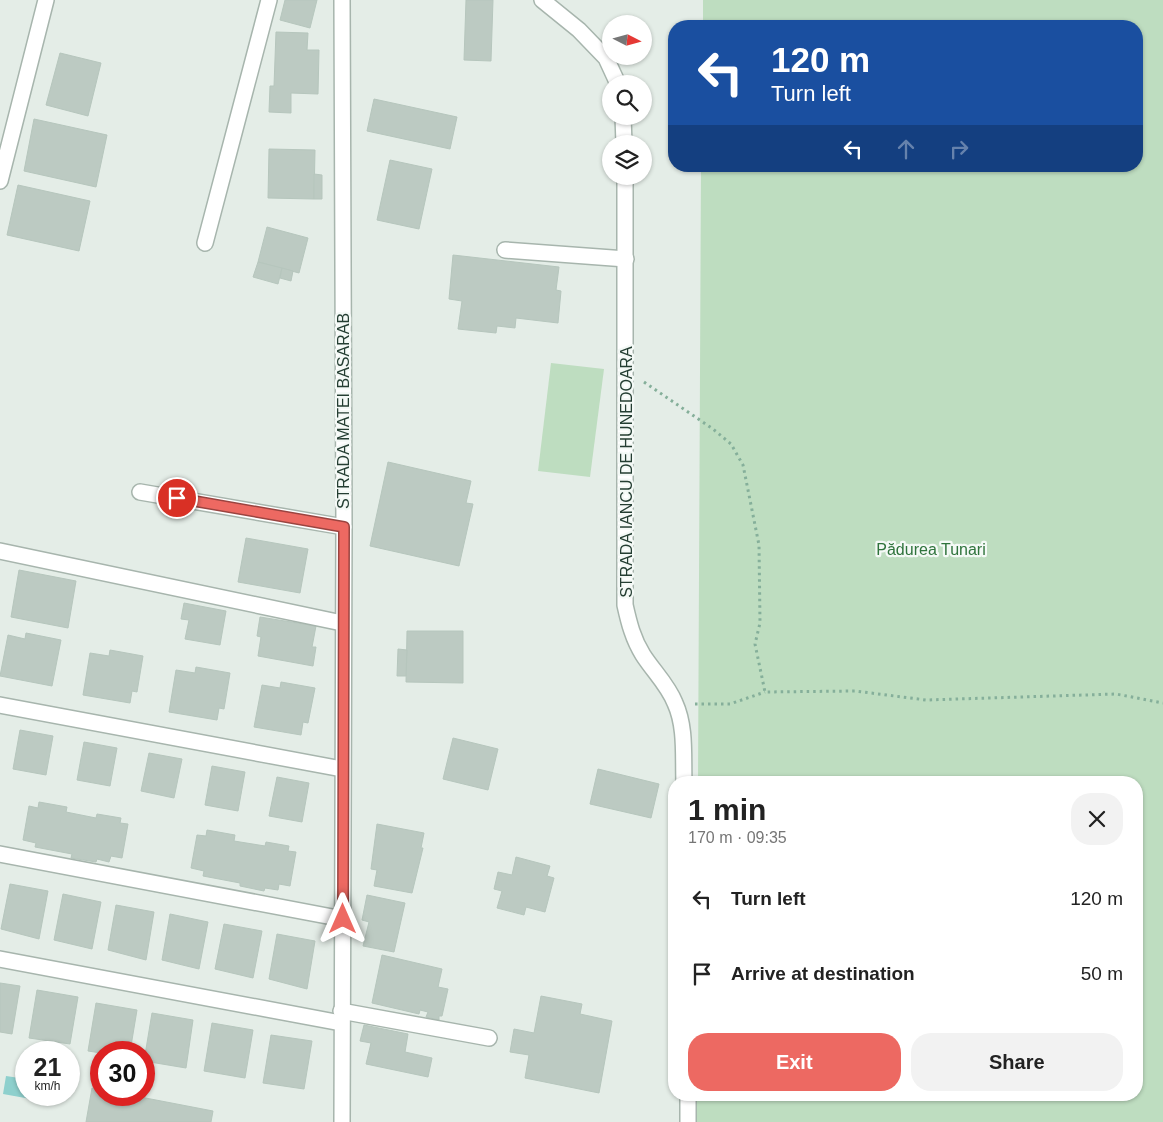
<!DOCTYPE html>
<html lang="en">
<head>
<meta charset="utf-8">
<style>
	:root { --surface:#fff; --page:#f2f2f2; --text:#222; --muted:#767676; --accent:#ed6962 }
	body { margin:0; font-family:Arial,sans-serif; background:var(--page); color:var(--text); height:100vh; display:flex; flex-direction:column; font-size:19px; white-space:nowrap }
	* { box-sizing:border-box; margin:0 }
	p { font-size:16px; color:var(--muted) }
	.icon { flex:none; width:28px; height:28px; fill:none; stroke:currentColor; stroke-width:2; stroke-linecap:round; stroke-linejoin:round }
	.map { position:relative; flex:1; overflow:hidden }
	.sheet { position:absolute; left:668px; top:776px; width:475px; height:325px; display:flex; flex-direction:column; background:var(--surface); border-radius:20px; box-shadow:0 1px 4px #0004 }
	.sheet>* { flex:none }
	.banner { position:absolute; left:668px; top:20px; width:475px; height:152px; border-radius:20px; box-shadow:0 1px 4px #0004; background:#1a4fa0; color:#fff; overflow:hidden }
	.needle { width:32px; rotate:96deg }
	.buttons { position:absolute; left:602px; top:15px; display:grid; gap:10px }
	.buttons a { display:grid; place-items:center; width:50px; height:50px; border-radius:50%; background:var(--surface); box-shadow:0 1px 4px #0004; font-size:25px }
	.speed { position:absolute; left:15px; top:1041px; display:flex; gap:10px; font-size:25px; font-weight:700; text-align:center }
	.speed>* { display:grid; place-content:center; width:65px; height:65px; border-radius:50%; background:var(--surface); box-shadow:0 1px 4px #0004; line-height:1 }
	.speed small { font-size:12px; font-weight:400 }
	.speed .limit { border:8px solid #d22; background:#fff; color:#111 }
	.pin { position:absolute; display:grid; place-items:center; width:42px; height:42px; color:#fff; margin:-21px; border:2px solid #fff; border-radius:50%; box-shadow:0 1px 5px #0007 }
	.me { position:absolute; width:55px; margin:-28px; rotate:0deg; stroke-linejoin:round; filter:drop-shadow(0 0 4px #0008) }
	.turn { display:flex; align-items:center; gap:18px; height:105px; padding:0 20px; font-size:22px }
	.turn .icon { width:65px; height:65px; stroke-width:2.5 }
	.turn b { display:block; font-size:35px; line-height:42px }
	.lanes { display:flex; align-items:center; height:48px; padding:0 20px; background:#0003; justify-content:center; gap:25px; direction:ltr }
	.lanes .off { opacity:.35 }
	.round { display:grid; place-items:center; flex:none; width:52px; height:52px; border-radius:20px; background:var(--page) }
	.head { display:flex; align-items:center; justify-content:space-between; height:85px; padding:0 20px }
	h1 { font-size:30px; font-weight:700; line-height:38px }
	.cta { display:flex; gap:10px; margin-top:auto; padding:10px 20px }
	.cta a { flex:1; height:58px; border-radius:20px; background:var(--accent); color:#fff; font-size:20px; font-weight:700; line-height:58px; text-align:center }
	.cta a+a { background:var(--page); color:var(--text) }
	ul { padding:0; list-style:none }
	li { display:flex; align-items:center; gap:15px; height:75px; padding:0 20px }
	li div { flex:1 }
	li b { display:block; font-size:19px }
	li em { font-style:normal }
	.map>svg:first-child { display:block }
</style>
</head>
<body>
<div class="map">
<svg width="1163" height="1122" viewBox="0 0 1163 1122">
	<rect width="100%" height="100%" fill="#e4ede7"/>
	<g fill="#beddc0">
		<path d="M703,0H1163V1122H696V1095H1136V782H698L701,166H1136V26H703Z"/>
		<path d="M551,363L604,369L590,477L538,471Z"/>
	</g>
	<path fill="#8ed0cd" d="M6,1076L26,1079V1095H43L42,1101L3,1094Z"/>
	<g fill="#bccac2" stroke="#b6c6bd">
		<path d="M285,0H317L310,28L280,20Z"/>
		<path d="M466,0H493L491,61L464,60Z"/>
		<path d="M276,32L308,33L307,50H319L318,94L291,93V113L269,112L270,86H274Z"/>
		<path d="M60,53L101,63L88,116L46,105Z"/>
		<path d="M374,99L457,117L450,149L367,131Z"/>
		<path d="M34,119L107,135L96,187L24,171Z"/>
		<path d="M269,149L315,150L314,199L268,198Z"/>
		<path d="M390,160L432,169L419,229L377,220Z"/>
		<path d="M314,174L322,175V199H314Z"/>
		<path d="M18,185L90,201L79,251L7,235Z"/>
		<path d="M267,227L308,238L299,273L258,262Z"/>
		<path d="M453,255L559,267L556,290L561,291L558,323L516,318L515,328L497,326L496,333L458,329L462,301L449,299Z"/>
		<path d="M258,262L282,268L278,284L253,277Z"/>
		<path d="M282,268L293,271L291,281L280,278Z"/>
		<path d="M388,462L471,481L466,503L473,504L459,566L370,546Z"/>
		<path d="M246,538L308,549L300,593L238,582Z"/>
		<path d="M19,570L76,581L68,628L11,617Z"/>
		<path d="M184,603L226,611L220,645L185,639L189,620L181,619Z"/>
		<path d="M260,617L316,626L312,647H316L313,666L258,656L261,637L257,636Z"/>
		<path d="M407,631H463V683L406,682Z"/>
		<path d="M26,633L61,640L52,686L0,676L8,635L25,639Z"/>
		<path d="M398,649L407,650L406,676H397Z"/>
		<path d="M110,650L143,656L137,692L132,691L130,703L83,695L90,653L109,656Z"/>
		<path d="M196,667L230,673L224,709L219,708L217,720L169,712L176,670L195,673Z"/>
		<path d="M281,682L315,688L308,723L303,722L301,735L254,727L262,685L280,688Z"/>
		<path d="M20,730L53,736L46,775L13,769Z"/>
		<path d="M453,738L498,749L488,790L443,779Z"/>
		<path d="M84,742L117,748L110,786L77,780Z"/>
		<path d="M149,753L182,759L174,798L141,791Z"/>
		<path d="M212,766L245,772L238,811L205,805Z"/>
		<path d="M598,769L659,784L651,818L590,804Z"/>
		<path d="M277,777L309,783L302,822L269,816Z"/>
		<path d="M39,802L67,807L66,812L96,818L97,814L121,818L120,823L128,824L122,858L111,856L109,862L97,859L96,862L71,858L72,854L35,847L36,843L23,840L29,806L38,808Z"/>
		<path d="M377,824L424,833L421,848H423L412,893L374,886L377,870L371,869Z"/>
		<path d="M207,830L235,835L234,841L265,846L266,842L289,846L288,851L296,852L290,886L279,884L278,890L265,888L264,891L240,886V883L203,876L204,871L191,868L197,835L206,836Z"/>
		<path d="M516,857L550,866L547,876L554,878L545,912L526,907L524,915L497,908L502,891L494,889L498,872L512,875Z"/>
		<path d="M10,884L48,891L39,939L1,929Z"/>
		<path d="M63,894L101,902L92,949L54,940Z"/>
		<path d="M367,895L405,903L394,952L363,946L369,922L362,920Z"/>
		<path d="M116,905L154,912L146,960L108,950Z"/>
		<path d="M170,914L208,922L199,969L162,960Z"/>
		<path d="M224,924L262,931L253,978L215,969Z"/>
		<path d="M277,934L315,941L307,989L269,979Z"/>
		<path d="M382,955L442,969L438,987L448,989L442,1016H439V1020L426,1017L428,1012L420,1010L419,1014L372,1003Z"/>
		<path d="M0,983L20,986L12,1034L0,1032Z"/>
		<path d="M37,990L78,997L70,1044L29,1038Z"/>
		<path d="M541,996L582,1004L580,1014L612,1021L599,1093L525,1078L529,1055L510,1052L514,1029L534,1033Z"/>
		<path d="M96,1003L137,1010L130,1052L101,1053L88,1051Z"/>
		<path d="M152,1013L193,1020L186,1068L144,1061Z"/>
		<path d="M212,1023L253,1030L245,1078L204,1071Z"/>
		<path d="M364,1025L408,1034L405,1052L432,1058L428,1077L366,1064L371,1043L360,1041Z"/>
		<path d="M271,1035L312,1041L304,1089L263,1083Z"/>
		<path d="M92,1088L101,1090V1095H130L213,1111L211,1122H86Z"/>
	</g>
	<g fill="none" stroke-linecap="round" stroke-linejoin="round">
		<defs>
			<g id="minor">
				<path d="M342,0L344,527L342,1122"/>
				<path d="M542,0L579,30L606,58L618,84"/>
				<path d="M623,116L624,144"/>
				<path d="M625,176V605C629,623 633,639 643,655C654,672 668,685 675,703C686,727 683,756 684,782"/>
				<path d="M0,181L46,0"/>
				<path d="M205,243L269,0"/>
				<path d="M505,250L626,259"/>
				<path d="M140,492L344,527"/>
				<path d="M0,551L342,623"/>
				<path d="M0,705L342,769"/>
				<path d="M0,854L343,919"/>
				<path d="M0,959L341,1023"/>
				<path d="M341,1011L489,1038"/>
				<path d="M688,1095V1122"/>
			</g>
		</defs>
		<use href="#minor" stroke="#a7b5ad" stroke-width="18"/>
		<g stroke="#85af9a" stroke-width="3" stroke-dasharray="2.5 4" stroke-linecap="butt">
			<path d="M644,382L713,429L731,444L743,465L759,545L760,623L755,644L765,692L855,691L926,700L1116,694L1163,703"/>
			<path d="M695,704H730L765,692"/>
		</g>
		<use href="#minor" stroke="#fff" stroke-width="15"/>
	</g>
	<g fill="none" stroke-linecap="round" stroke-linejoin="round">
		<defs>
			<path id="route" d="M177,498L344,527L343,919"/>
		</defs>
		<use href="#route" stroke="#9a4440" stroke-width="12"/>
		<use href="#route" stroke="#ed6962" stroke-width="9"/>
	</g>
	<g text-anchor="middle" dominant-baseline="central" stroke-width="4.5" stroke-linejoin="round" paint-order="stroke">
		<g font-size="16" fill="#243e32" stroke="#f4f9f6">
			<text transform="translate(343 411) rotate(-90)">STRADA MATEI BASARAB</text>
			<text transform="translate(626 472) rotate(-90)">STRADA IANCU DE HUNEDOARA</text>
		</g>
		<g font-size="16" fill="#2f733c" stroke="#f4f9f6">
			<text x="931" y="549">Pădurea Tunari</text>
		</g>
	</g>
</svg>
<div class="buttons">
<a><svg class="needle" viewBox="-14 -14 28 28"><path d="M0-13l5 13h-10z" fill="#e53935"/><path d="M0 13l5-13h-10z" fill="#767676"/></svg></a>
<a><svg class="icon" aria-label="search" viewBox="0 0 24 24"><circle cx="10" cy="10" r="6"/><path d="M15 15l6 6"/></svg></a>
<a><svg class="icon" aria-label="layers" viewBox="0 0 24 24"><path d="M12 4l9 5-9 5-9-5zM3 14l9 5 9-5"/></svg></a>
</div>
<div class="speed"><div>21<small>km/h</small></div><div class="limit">30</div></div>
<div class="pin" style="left:177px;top:498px;background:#d93025"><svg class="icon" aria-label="arrive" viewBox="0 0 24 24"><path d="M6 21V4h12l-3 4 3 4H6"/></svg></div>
<svg class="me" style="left:343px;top:919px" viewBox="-20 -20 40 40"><path d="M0-17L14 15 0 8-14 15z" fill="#ed6962" stroke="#fff" stroke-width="4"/></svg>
<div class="banner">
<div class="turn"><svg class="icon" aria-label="left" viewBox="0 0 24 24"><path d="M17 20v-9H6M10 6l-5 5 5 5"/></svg><div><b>120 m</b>Turn left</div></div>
<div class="lanes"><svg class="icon" aria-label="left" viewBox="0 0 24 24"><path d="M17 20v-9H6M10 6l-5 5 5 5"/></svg><svg class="icon off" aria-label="ahead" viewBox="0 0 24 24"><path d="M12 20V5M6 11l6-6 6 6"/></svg><svg class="icon off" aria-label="right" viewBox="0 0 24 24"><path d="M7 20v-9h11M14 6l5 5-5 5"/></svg></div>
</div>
<section class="sheet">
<div class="head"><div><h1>1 min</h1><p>170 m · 09:35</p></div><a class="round"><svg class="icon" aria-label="close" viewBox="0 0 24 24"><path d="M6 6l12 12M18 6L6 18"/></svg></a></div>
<ul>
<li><svg class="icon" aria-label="left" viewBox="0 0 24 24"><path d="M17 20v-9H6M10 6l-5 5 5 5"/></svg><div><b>Turn left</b></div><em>120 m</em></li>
<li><svg class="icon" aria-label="arrive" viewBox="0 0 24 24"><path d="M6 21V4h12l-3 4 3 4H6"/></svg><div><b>Arrive at destination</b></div><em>50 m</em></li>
</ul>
<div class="cta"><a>Exit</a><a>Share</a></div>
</section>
</div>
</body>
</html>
